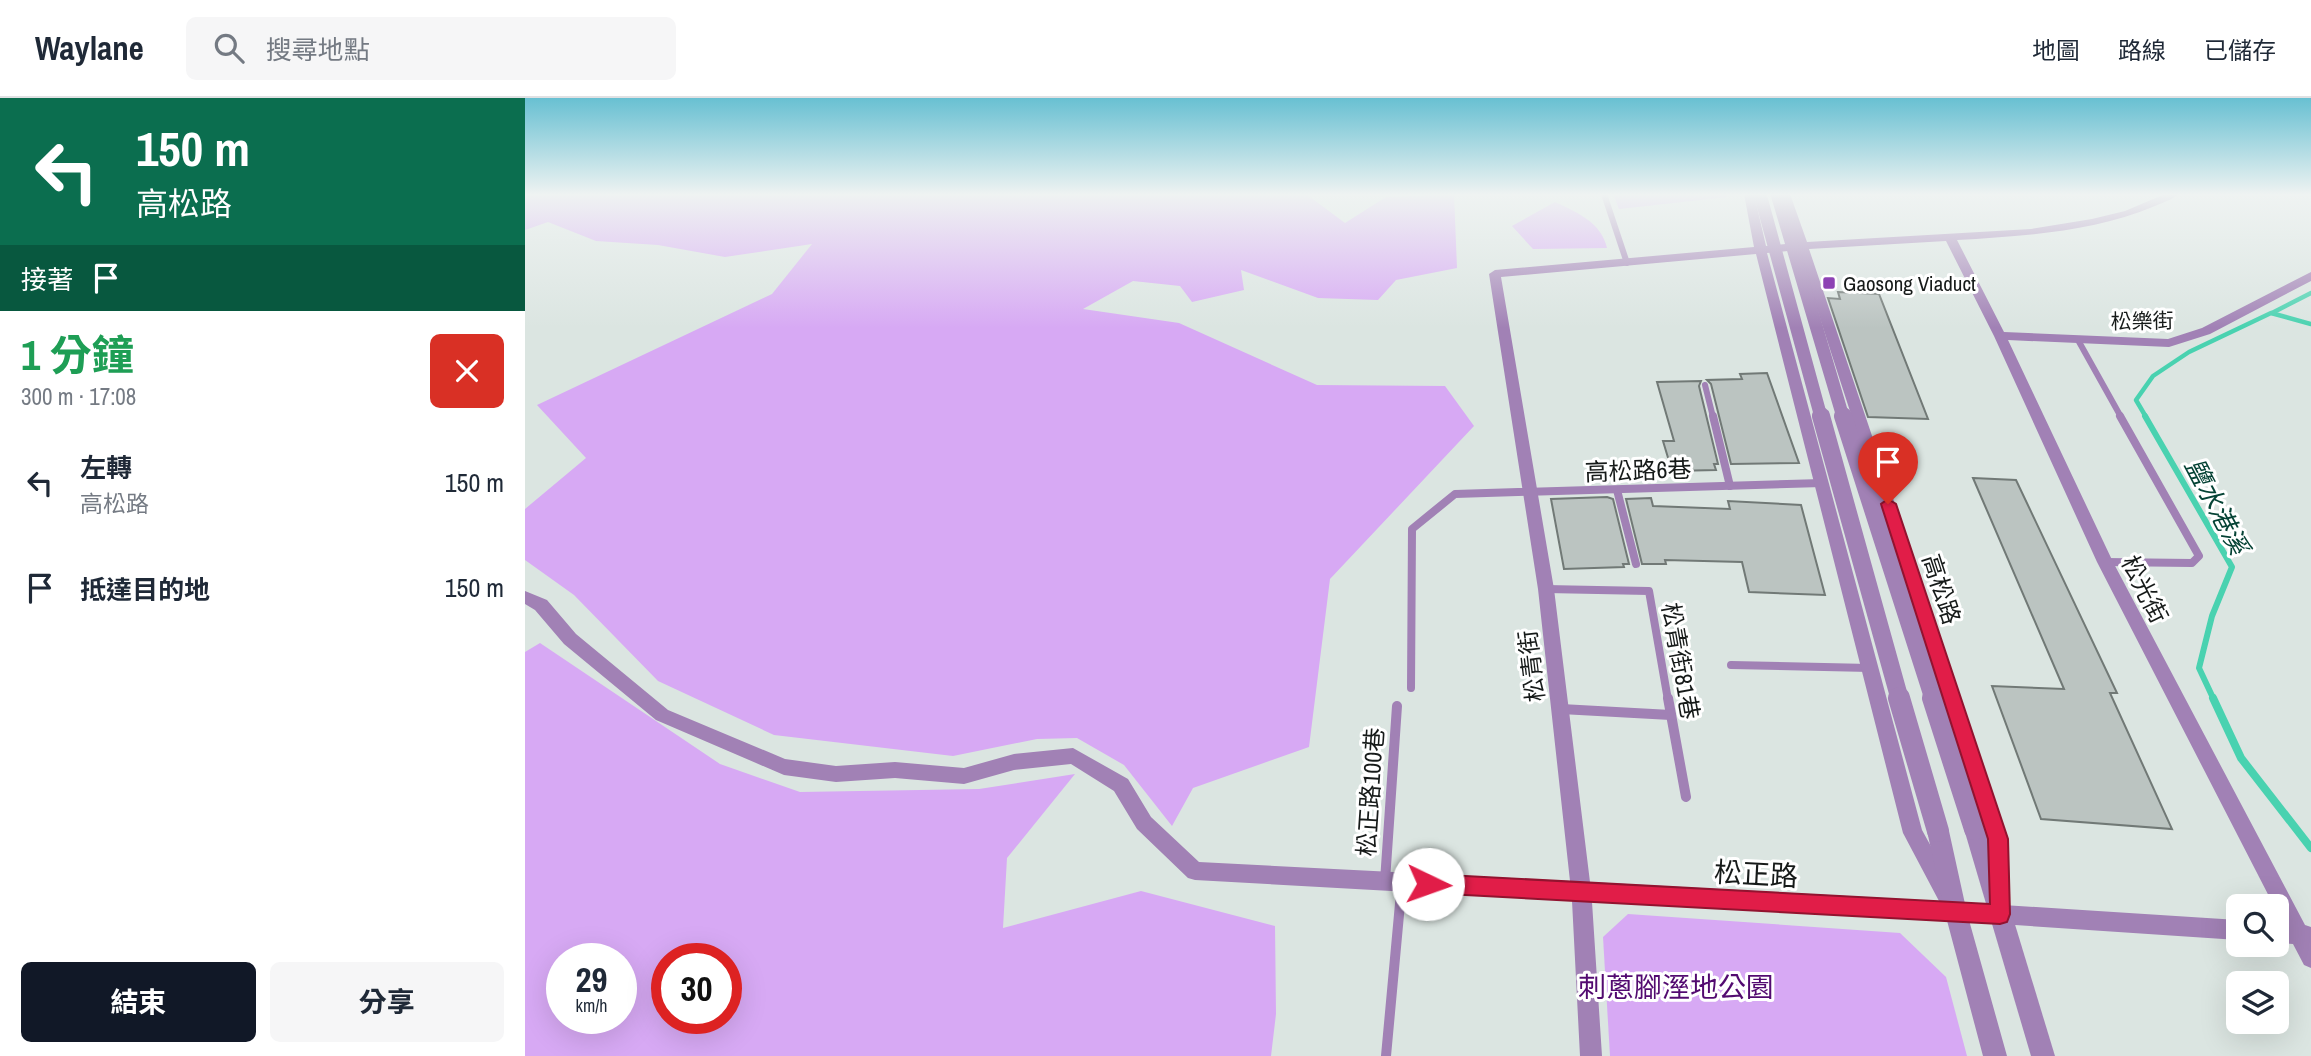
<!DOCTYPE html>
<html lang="zh-TW">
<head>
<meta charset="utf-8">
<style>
	:root { --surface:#fff; --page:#f6f6f7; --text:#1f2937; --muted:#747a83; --line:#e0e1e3; --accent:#111827 }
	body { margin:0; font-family:"Archivo Narrow","Noto Sans TC",sans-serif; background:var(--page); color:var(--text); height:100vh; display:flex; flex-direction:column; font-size:26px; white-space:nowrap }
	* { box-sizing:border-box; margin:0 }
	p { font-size:23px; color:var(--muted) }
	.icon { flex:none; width:38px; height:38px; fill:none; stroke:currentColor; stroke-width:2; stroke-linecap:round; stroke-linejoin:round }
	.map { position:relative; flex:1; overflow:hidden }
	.details { display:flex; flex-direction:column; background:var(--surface); width:525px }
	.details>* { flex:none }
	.hud { background:#0b6e4f; color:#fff; overflow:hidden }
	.buttons { position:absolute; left:1701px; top:796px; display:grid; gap:14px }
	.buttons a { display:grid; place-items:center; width:63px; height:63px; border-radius:10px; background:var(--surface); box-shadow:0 7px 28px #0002; font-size:35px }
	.speed { position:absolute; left:21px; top:845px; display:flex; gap:14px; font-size:35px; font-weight:700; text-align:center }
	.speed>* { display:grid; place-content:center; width:91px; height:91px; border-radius:50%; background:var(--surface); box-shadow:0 7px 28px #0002; line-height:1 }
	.speed small { font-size:18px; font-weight:400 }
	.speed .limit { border:10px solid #d22; background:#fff; color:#111 }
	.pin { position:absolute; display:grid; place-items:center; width:60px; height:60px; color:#fff; margin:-72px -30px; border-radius:50% 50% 50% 0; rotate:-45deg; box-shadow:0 0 7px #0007 }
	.pin .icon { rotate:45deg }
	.me { position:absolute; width:77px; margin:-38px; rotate:93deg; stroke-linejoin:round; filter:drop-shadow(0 0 5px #0008) }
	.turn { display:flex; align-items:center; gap:24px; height:147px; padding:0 21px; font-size:32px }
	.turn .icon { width:91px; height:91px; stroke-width:2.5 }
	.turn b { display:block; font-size:49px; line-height:60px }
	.then { display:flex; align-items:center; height:66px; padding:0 21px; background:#0003; gap:14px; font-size:26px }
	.round { display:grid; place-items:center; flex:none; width:74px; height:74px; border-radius:10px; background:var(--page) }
	.summary { display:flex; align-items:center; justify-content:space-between; height:119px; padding:0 21px }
	h1 { font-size:42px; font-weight:700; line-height:52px; color:#1e9e55 }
	.primary-button { display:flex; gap:14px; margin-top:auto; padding:14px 21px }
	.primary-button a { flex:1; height:80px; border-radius:10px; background:var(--accent); color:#fff; font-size:28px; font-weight:700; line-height:80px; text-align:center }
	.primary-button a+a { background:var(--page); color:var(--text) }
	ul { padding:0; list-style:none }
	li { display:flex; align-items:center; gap:21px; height:105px; padding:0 21px }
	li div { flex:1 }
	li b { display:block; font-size:26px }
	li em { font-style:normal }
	header { display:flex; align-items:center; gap:42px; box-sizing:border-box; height:98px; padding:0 35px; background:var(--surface); border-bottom:2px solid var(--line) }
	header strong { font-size:33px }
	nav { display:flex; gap:38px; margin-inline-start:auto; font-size:24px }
	.search { width:490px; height:63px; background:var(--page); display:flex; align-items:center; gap:18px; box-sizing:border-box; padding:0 24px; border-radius:10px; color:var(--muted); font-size:26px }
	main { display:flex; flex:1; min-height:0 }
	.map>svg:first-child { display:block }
</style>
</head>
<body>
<header>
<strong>Waylane</strong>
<div class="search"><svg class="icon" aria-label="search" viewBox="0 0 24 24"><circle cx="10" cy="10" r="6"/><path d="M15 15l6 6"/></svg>搜尋地點</div>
<nav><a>地圖</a><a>路線</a><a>已儲存</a></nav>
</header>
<main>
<section class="details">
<div class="hud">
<div class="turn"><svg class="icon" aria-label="left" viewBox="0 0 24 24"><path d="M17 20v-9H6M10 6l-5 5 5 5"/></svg><div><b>150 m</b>高松路</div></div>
<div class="then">接著<svg class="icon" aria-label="arrive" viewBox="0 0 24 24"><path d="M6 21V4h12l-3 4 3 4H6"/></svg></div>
</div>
<div class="summary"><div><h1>1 分鐘</h1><p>300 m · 17:08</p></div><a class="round" style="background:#d93025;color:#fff"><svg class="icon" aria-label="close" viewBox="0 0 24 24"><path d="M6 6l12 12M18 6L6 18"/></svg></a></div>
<ul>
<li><svg class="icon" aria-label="left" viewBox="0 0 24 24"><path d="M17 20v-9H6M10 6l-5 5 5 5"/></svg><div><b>左轉</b><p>高松路</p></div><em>150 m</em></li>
<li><svg class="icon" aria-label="arrive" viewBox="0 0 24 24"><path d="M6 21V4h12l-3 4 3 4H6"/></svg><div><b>抵達目的地</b></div><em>150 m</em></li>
</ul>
<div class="primary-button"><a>結束</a><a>分享</a></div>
</section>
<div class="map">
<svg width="1786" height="958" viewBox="0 0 1786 958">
	<rect width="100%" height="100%" fill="#dbe5e1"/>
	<g fill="#d7a9f4" fill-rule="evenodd">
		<path d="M0,96H781L820,125L861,99L929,96L932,170L871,182L853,202L793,200L716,172L719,192L667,204L655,188L608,183L558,211L654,225L792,287L920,288L949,328L805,481L784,649L668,690L647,728L599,667L552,640L512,641L428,658L249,637L133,583L49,497L0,462V411L61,360L12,307L247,196L287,146L200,159L133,147L71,143L23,124L0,132Z"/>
		<path d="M1088,96H1202L1203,99L1094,111Z"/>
		<path d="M1030,104C1053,115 1076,124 1082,150L1008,151L987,128Z"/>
		<path d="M15,545L195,666L275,694L454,691L550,676L482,760L478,830L616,793L750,828L751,916L746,958H0V554ZM37,861H96V920H37ZM201,861V920H142V861Z"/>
		<path d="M1103,816L1375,835L1421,879L1442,958H1085L1078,839Z"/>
	</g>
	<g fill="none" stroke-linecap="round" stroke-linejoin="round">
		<g stroke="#49d2b0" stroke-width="4.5">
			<path d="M1747,215L1786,195"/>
			<path d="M1621,319L1611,302L1628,278L1664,254L1746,215L1786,226"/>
		</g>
		<path stroke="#49d2b0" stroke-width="6" d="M1620,318L1707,469L1687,518L1674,570L1689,602"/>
		<path stroke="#49d2b0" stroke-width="8" d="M1688,600L1716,660L1786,750"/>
	</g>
	<g fill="#bbc4c1" stroke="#717976" stroke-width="2">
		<path d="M1313,194L1354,196L1403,321L1343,319L1303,200L1315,201Z"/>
		<path d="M1242,275L1274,365L1206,366L1186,286L1182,282L1217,281L1215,276Z"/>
		<path d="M1176,283L1174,288L1193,366H1189L1191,372L1147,373L1138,343H1149L1132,284Z"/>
		<path d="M1448,380L1491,382L1592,595H1585L1647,731L1516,721L1467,588L1539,591Z"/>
		<path d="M1082,399L1088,401L1104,466H1098L1099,469L1039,471L1026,401Z"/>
		<path d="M1126,400L1128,408L1205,411L1203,403L1276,407L1300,497L1224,494L1217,464L1140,462L1141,466H1117L1101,401Z"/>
	</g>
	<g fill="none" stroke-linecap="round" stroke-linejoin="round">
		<g stroke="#a181b5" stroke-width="6">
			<path d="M1079,96L1102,165"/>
			<path d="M1553,242L1596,319"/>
			<path d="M1180,287L1188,319"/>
		</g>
		<g stroke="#a181b5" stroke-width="8">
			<path d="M1188,318L1205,388"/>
			<path d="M1092,392L1111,466"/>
			<path d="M1580,464L1667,465L1674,458L1595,318"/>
			<path d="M1021,491L1124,493L1143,602"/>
			<path d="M1206,567L1345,570"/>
			<path d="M886,590L887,431L930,396L1297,385"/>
		</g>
		<g stroke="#a181b5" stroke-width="10">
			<path d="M1143,600L1161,699"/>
			<path d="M1036,611L1146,617"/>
			<path d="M860,783L872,608"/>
			<path d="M861,958L877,784"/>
		</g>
		<path fill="#a181b5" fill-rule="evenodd" d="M1219,96H1229L1241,148L1271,145L1255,96H1265L1282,144L1506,131L1567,121L1600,113L1640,96H1654C1648,101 1639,104 1630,108C1568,134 1499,138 1432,142L1479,234L1643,241L1677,230L1786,174V183L1685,236L1644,249L1483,242L1588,464L1780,827L1786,829V870L1779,867L1768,846L1752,845V825H1757L1752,808H1749L1572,464L1469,238L1421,143L1284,151L1483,741L1485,793L1482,800L1475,803L1468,800L1465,793L1463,741L1273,152L1242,155L1397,732L1430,792L1433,799L1431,804L1713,822V842L1475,826L1067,804L1077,958H1055L1047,803L670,782L663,780L612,731L589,693L546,666L489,672L439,686L370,680L311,684L259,677L131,622L39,546L10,512L0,506V493L22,502L51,536L143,612L260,661L311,668L370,664L439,670L489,656L548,650L603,681L626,719L674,764L1045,783L1013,491L964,176L970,172L1229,149ZM1231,156L1378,735L1414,803L1065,784L1029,491L976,179Z"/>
		<g fill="#a181b5" fill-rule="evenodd">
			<path d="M1450,721L1457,724L1461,731L1530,958H1506L1439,731L1443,724Z"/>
			<path d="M1413,723L1420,726L1424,733L1442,815L1482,958H1458L1420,815L1402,733L1406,726Z"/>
		</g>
		<g stroke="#a181b5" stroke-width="13">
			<path d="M1235,96L1296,319"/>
			<path d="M1252,96L1318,319"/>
		</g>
		<g stroke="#a181b5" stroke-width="18">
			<path d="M1296,318L1375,602"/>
			<path d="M1318,318L1409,602"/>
		</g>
		<g stroke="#a181b5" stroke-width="22">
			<path d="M1374,600L1413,733"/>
			<path d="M1408,600L1450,731"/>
		</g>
	</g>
	<linearGradient id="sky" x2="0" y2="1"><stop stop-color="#68c0d2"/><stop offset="0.42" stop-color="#eff3f2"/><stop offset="1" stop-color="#eff3f2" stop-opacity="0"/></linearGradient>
	<rect width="1786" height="230" fill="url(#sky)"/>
	<path fill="#e11d48" stroke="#92132f" stroke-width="2" d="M1363,401L1371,406L1483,741L1485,816L1482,824L1475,826L903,795L896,792L893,786L896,779L903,776L1465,806L1463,741L1356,406Z"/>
	<rect fill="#8d42b4" stroke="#fff" stroke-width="2.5" x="1297" y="178" width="14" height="14" rx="3.5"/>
	<g text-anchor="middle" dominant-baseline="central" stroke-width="6" stroke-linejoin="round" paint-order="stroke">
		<g font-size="21" fill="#161a19" stroke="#fff" text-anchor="start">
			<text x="1318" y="185">Gaosong Viaduct</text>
		</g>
		<g font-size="21" fill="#161a19" stroke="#fff">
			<text transform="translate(1617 223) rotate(-1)">松樂街</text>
		</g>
		<g font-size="24" fill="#161a19" stroke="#fff">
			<text transform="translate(1113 372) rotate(-2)">高松路6巷</text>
			<text transform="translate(1417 491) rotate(72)">高松路</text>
			<text transform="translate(1620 491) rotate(63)">松光街</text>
			<text transform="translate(1156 563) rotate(80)">松青街81巷</text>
			<text transform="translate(1006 568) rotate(-97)">松青街</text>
			<text transform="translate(845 694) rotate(-86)">松正路100巷</text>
		</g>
		<g font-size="26" font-style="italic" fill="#054335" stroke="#fff">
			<text transform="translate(1692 408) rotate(62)">鹽水港溪</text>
		</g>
		<g font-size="28" fill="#161a19" stroke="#fff">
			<text transform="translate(1231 776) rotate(3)">松正路</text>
		</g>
		<g font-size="28" fill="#520a70" stroke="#fff">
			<text x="1151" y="889">刺蔥腳溼地公園</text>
		</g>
	</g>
</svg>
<div class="buttons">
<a><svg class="icon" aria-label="search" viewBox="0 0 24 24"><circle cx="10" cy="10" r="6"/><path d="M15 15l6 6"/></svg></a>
<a><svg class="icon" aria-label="layers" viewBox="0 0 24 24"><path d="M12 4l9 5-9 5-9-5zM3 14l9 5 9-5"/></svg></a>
</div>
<div class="speed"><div>29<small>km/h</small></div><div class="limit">30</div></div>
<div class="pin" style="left:1363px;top:406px;background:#d93025"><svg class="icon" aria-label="arrive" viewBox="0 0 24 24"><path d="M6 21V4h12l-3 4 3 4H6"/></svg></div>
<svg class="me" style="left:903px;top:786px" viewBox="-20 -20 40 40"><circle r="19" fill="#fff"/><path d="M0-13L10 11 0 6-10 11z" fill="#e11d48"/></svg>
</div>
</main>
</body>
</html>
